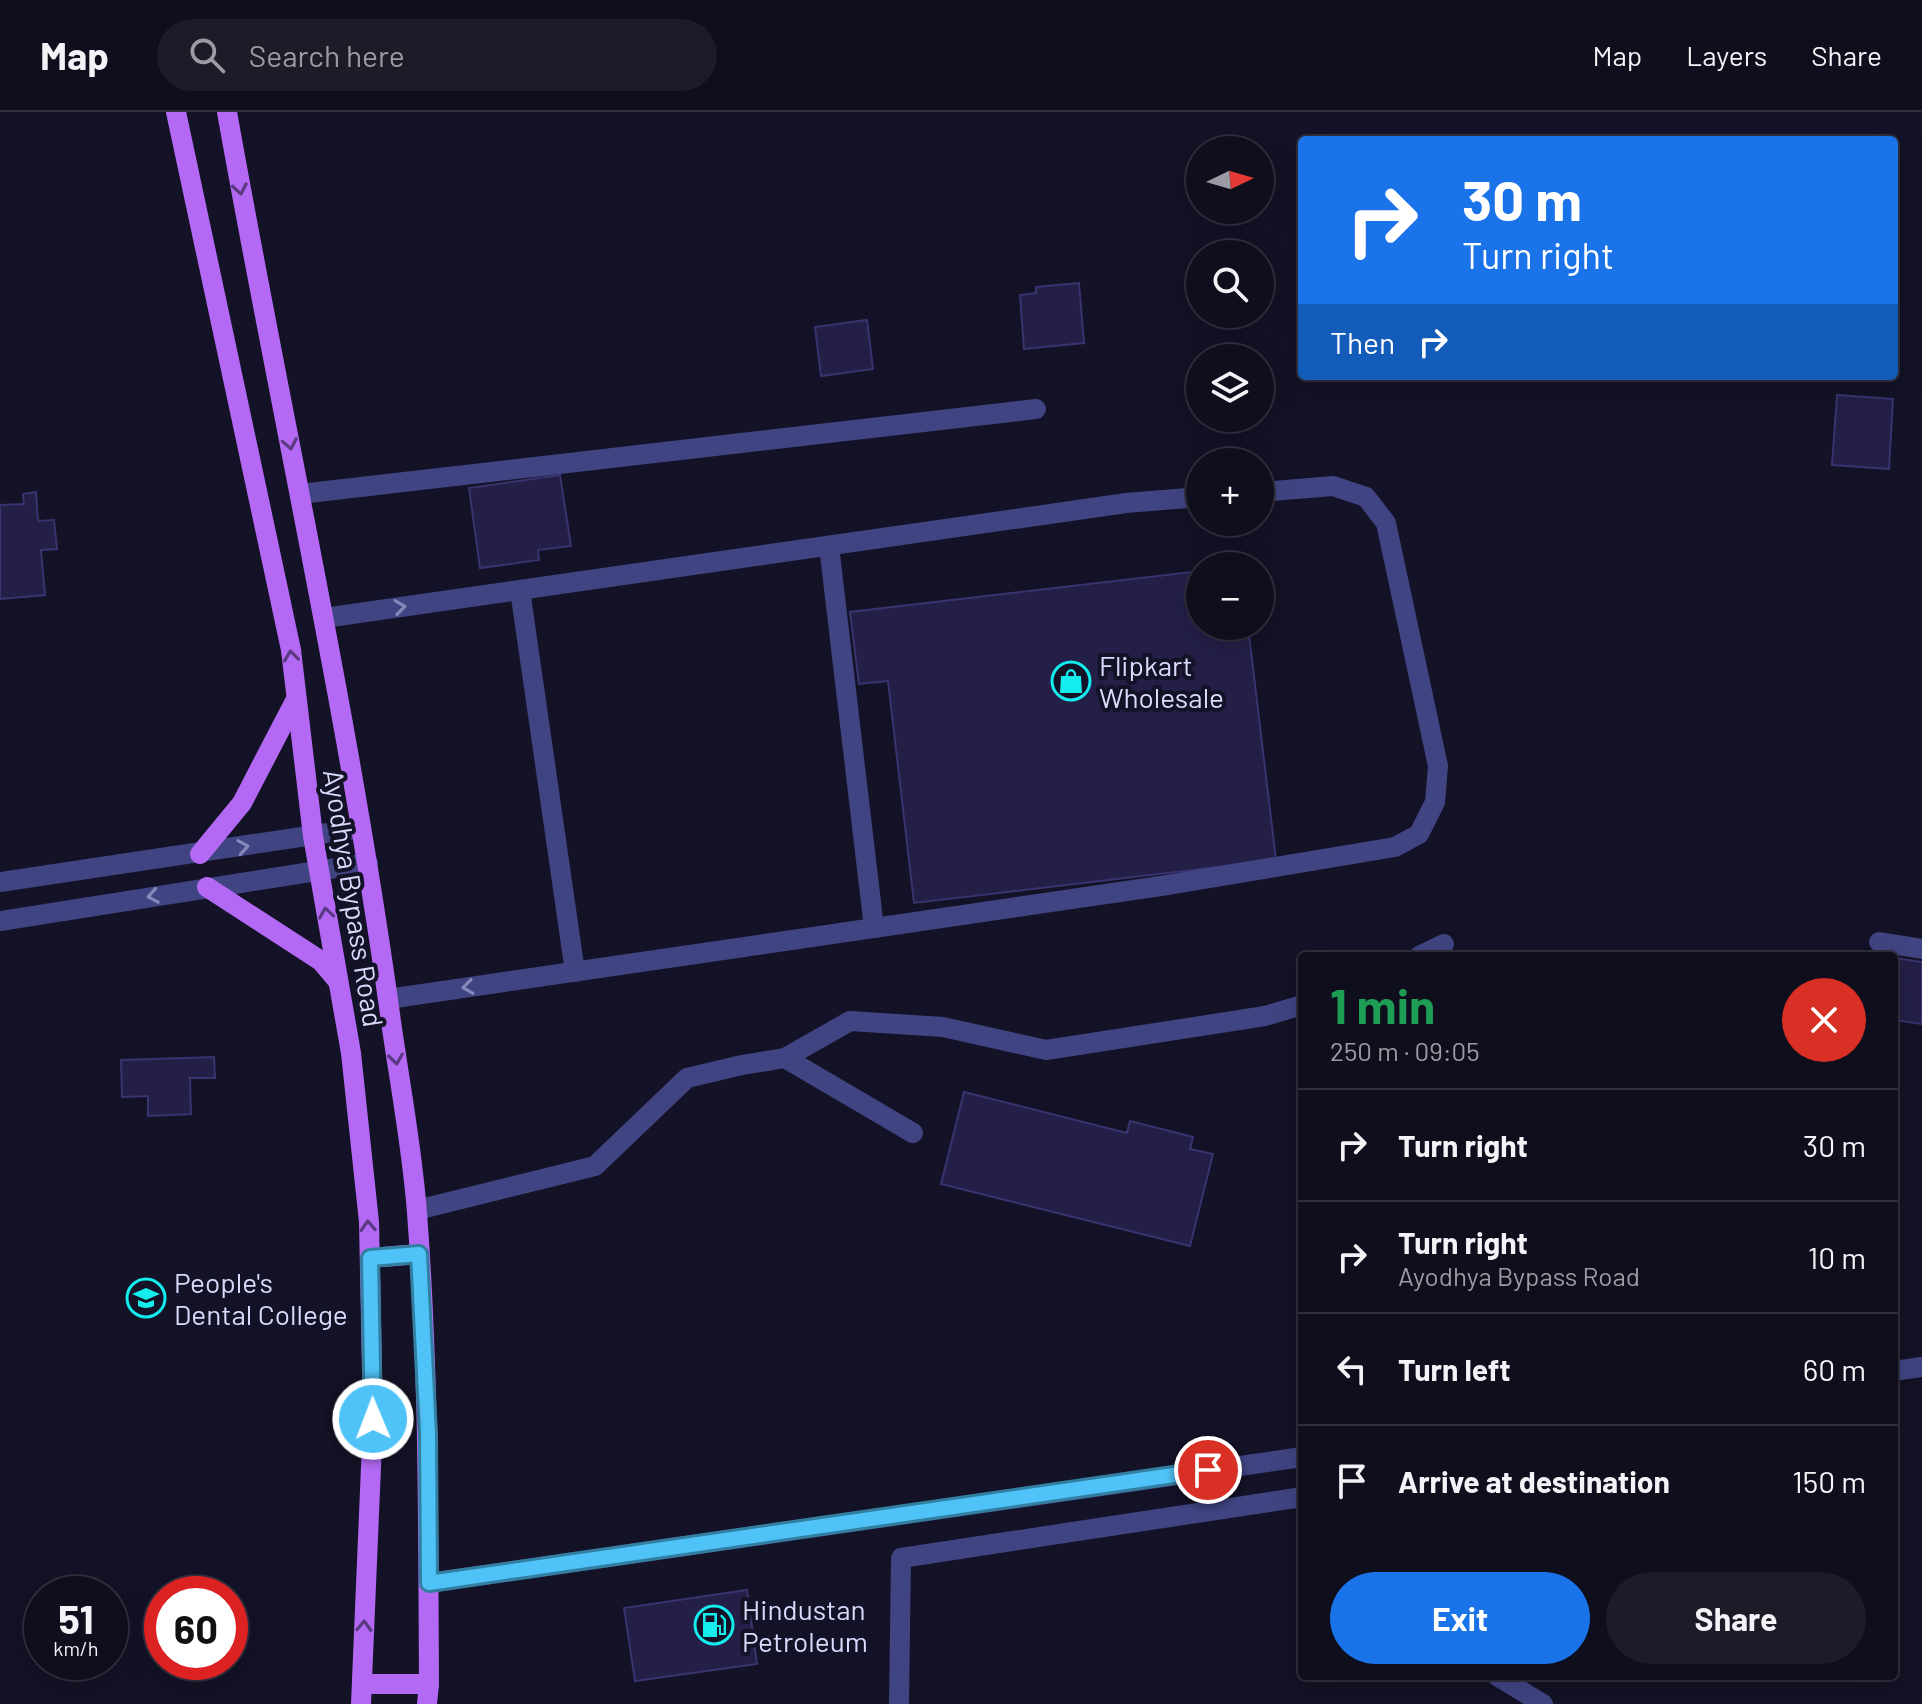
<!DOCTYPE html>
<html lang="en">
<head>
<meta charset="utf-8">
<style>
	:root { --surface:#0e0e1c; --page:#1c1c29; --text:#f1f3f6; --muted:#9b9ca3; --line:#2e2e3b; --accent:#1a73e8 }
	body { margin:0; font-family:Barlow,sans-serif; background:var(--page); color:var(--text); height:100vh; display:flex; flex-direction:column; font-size:30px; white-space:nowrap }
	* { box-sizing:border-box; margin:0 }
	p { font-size:26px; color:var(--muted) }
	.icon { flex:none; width:44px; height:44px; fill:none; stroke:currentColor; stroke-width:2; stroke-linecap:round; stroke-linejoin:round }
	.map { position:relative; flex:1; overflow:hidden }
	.sheet { position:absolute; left:1298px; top:840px; width:600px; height:728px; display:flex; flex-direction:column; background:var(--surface); border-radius:8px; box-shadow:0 8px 32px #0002,0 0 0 2px var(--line) }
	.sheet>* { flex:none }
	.hud { position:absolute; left:1298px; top:24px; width:600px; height:244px; border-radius:8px; box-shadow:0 8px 32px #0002,0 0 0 2px var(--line); background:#1a73e8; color:#fff; overflow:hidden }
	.needle { width:52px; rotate:85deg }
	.buttons { position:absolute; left:1186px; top:24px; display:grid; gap:16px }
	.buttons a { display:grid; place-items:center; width:88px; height:88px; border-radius:50%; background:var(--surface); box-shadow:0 8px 32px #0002,0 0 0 2px var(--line); font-size:40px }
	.speed { position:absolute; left:24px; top:1464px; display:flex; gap:16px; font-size:40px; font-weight:700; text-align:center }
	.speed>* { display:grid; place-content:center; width:104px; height:104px; border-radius:50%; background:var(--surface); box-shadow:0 8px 32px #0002,0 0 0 2px var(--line); line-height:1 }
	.speed small { font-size:20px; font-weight:400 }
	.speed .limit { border:12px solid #d22; background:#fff; color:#111 }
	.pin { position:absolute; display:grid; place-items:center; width:68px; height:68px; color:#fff; margin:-34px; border:4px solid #fff; border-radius:50%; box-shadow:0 2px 8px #0007 }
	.me { position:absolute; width:88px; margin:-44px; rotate:359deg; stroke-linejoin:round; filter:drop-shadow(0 0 6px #0008) }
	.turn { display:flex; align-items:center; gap:28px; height:168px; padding:0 32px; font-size:36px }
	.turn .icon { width:104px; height:104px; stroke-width:2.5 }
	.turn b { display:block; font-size:56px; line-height:68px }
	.then { display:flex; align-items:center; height:76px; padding:0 32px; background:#0003; gap:16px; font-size:30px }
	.round { display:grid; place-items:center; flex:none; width:84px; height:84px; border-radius:42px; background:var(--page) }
	.head { display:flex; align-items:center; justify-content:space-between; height:136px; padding:0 32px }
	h1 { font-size:48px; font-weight:700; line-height:60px; color:#1e9e55 }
	.primary-button { display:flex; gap:16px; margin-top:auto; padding:16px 32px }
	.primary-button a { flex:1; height:92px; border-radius:48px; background:var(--accent); color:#fff; font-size:32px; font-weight:700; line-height:92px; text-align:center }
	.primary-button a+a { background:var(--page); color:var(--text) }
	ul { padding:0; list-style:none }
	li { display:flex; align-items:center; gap:24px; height:112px; padding:0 32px; border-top:2px solid var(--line) }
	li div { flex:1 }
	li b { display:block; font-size:30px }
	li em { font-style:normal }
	header { display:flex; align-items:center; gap:48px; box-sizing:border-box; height:112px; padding:0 40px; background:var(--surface); border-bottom:2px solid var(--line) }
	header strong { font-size:38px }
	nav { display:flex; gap:44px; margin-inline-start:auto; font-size:28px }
	.search { width:560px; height:72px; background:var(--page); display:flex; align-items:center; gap:20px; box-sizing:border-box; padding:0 28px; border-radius:44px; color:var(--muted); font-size:30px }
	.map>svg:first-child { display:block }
</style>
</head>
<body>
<header>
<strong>Map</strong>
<div class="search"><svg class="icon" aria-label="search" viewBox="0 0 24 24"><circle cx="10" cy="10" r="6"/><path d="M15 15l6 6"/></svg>Search here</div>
<nav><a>Map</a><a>Layers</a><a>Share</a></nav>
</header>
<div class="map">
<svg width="1922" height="1592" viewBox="0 0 1922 1592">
	<rect width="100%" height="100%" fill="#131226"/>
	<g fill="#231f46" stroke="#393370" stroke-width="2">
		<path d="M1079,171L1084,231L1024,237L1020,183L1036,181V175Z"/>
		<path d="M867,208L873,257L821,264L815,215Z"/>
		<path d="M1837,283L1893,287L1889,357L1832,353Z"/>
		<path d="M560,363L571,434L538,438L539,448L480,456L469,376Z"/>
		<path d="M36,380L38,409L54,408L57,437L41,438L45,483L0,487V393L24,392L23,382Z"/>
		<path d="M1200,459V514H1248L1276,748L914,791L888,569L859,572L850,500Z"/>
		<path d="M1894,846L1922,850V912L1894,908Z"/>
		<path d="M214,945L215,966H190L191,1002L148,1004V984L122,985L121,948Z"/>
		<path d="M964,980L1127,1021L1130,1009L1193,1025L1190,1037L1213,1042L1190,1134L941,1072Z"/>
		<path d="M747,1478L757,1552L635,1569L624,1496Z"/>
	</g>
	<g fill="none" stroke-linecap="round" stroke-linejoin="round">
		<g stroke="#404482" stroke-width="20">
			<path d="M300,382L1036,297"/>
			<path d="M829,434L874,816"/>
			<path d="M520,478L575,860"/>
			<path d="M324,506L1126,391L1200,385"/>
			<path d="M0,770L361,716"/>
			<path d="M0,809L368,751"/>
			<path d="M1879,830L1922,837"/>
			<path d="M1419,844L1444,832"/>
			<path d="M388,887L1161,774L1395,735L1419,722L1435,690L1438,654L1386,411L1366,385L1333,374L1260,380"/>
			<path d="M785,946L913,1021"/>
			<path d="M417,1098L595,1054L687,966L742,953L785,946L850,909L943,915L1046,938L1265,904L1302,893"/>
			<path d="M1894,1259L1922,1255"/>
			<path d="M429,1471L1302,1345"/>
			<path d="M1497,1564L1543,1592"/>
			<path d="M899,1592L901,1446L1302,1385"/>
		</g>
		<g stroke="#b369f4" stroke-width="20">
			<path d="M176,0L291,538L313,724L351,941L369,1110L373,1307L361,1592"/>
			<path d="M227,0C280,299 347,595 389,895C398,963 412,1032 417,1101C429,1257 428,1415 429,1572L427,1592"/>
			<path d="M200,742L242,691L295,589"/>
			<path d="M207,775L321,849L337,868"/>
			<path d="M370,1146L419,1142"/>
			<path d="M362,1572H429"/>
		</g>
	</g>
	<defs><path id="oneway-chevron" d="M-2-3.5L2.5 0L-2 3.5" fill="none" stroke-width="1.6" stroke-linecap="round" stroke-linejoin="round" transform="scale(2)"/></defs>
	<g stroke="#5b3983">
		<use href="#oneway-chevron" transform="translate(240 77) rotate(80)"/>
		<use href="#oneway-chevron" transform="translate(290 332) rotate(79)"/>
		<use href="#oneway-chevron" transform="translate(291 544) rotate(-97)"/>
		<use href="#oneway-chevron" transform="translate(326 801) rotate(-99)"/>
		<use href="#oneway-chevron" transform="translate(396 947) rotate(82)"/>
		<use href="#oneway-chevron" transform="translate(368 1114) rotate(-93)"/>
		<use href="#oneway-chevron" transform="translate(364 1514) rotate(-88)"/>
	</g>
	<g stroke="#8588b9">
		<use href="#oneway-chevron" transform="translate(400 495) rotate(-8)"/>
		<use href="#oneway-chevron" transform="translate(243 735) rotate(-9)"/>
		<use href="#oneway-chevron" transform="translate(153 784) rotate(170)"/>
		<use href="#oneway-chevron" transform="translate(468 875) rotate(172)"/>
	</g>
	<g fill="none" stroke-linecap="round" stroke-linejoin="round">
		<defs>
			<path id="route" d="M373,1307L370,1146L419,1142L428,1322L429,1471L1208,1358"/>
		</defs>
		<use href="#route" stroke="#337fa1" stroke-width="20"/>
		<use href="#route" stroke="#4fc3f7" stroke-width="14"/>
	</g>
	<defs>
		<symbol id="shop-ring" viewBox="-11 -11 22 22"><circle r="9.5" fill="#131226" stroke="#15eced" stroke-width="1.5"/><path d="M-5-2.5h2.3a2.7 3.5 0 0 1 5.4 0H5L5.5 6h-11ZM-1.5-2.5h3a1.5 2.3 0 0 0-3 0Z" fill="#15eced"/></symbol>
		<symbol id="university-ring" viewBox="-11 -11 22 22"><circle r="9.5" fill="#131226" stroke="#15eced" stroke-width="1.5"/><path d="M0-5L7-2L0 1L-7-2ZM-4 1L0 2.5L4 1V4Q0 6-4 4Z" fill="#15eced"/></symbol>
		<symbol id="fuel-ring" viewBox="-11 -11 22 22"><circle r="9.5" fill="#131226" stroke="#15eced" stroke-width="1.5"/><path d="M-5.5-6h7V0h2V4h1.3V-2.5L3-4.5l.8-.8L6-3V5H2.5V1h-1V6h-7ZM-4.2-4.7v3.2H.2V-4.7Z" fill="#15eced"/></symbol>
	</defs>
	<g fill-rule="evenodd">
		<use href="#shop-ring" x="1049" y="547" width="44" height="44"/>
		<use href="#university-ring" x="124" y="1164" width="44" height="44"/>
		<use href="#fuel-ring" x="692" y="1491" width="44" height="44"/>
	</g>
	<g text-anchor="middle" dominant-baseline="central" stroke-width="8" stroke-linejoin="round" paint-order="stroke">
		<g font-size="28" fill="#dadafc" stroke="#131226" text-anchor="start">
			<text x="1099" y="553">Flipkart<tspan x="1099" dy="32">Wholesale</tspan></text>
			<text x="174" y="1170">People's<tspan x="174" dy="32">Dental College</tspan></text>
			<text x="742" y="1497">Hindustan<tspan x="742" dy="32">Petroleum</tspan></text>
		</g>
		<g font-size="28" fill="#dadafc" stroke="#131226">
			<text transform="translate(354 786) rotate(81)">Ayodhya Bypass Road</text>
		</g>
	</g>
</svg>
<div class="buttons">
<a><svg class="needle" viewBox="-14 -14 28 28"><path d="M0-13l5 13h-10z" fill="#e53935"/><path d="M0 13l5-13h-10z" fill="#9b9ca3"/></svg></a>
<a><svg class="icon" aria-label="search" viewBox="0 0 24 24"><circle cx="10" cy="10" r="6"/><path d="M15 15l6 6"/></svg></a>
<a><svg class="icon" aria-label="layers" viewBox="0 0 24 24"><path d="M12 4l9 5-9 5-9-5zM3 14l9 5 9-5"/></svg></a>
<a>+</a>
<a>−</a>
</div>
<div class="speed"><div>51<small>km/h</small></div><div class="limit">60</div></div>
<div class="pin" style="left:1208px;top:1358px;background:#d93025"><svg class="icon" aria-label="arrive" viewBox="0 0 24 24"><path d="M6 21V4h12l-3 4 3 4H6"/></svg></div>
<svg class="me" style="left:373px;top:1307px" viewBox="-20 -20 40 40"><circle r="17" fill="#4fc3f7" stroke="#fff" stroke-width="3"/><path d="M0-11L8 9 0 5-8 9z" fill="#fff"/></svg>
<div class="hud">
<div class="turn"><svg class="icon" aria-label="right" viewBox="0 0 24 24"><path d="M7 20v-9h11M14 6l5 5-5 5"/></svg><div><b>30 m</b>Turn right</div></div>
<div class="then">Then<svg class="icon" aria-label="right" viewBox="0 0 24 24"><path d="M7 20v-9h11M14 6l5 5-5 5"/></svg></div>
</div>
<section class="sheet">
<div class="head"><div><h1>1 min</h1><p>250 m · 09:05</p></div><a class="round" style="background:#d93025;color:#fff"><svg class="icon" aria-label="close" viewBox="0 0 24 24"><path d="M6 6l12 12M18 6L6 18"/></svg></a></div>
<ul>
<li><svg class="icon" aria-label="right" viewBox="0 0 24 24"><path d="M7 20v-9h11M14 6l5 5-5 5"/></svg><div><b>Turn right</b></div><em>30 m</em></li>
<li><svg class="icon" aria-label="right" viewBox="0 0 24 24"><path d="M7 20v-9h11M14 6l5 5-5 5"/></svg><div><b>Turn right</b><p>Ayodhya Bypass Road</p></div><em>10 m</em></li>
<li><svg class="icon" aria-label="left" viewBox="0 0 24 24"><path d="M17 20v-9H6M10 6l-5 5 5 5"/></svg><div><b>Turn left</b></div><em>60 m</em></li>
<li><svg class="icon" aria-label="arrive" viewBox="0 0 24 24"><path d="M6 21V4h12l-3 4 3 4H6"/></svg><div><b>Arrive at destination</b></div><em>150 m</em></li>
</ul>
<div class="primary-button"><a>Exit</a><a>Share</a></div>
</section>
</div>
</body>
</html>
